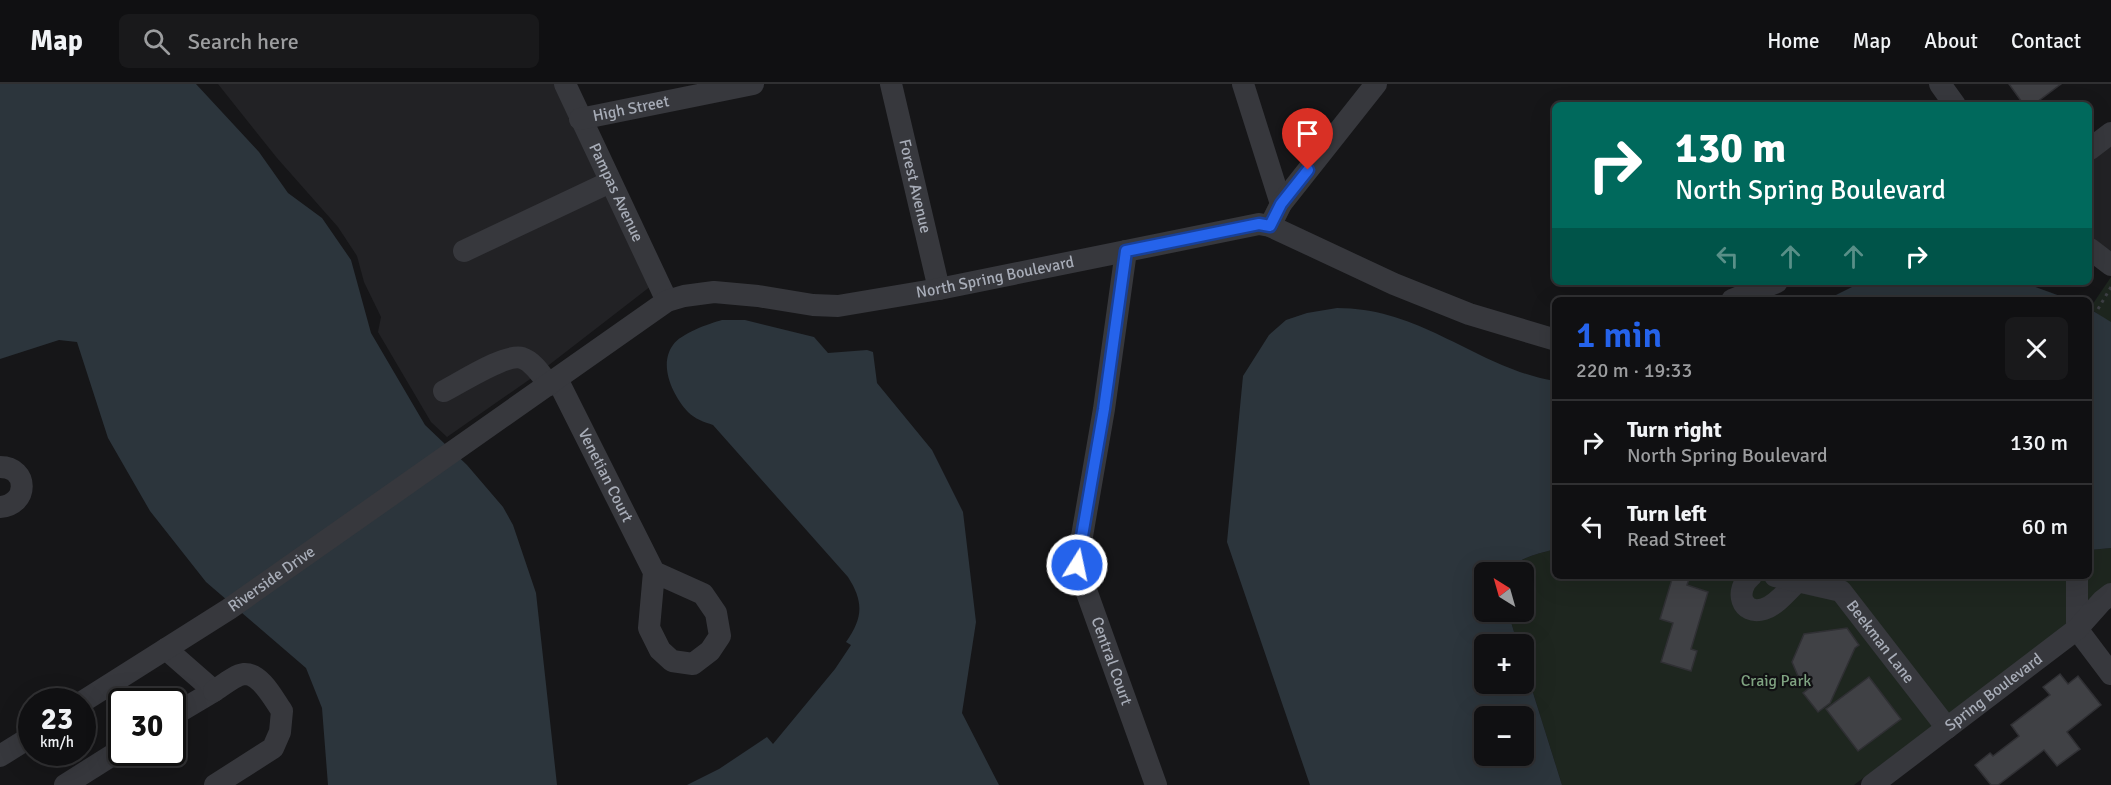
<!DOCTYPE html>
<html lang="en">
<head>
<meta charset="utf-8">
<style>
	:root { --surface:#101012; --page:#19191b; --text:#f1f3f6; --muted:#9c9d9f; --line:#303032; --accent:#2563eb }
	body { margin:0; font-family:Signika,sans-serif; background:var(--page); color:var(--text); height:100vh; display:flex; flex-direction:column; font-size:22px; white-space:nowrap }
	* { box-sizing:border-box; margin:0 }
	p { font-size:20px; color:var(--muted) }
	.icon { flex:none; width:33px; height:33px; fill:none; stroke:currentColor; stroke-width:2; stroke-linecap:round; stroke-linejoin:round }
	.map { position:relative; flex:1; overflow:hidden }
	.details { position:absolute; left:1552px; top:213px; width:540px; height:282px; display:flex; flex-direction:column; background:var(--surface); border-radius:9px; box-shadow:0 6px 24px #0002,0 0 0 2px var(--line) }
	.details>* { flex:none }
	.banner { position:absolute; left:1552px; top:18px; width:540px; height:183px; border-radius:9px; box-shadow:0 6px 24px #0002,0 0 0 2px var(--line); background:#00695c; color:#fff; overflow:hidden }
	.needle { width:39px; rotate:323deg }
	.buttons { position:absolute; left:1474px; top:478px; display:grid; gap:12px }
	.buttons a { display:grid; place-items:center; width:60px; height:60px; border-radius:9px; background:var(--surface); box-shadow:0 6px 24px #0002,0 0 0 2px var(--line); font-size:30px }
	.speed { position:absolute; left:18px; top:604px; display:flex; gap:12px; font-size:30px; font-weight:700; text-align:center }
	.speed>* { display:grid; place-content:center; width:78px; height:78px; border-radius:50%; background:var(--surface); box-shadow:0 6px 24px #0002,0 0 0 2px var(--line); line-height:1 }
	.speed small { font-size:15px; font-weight:400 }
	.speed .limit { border:3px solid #111; border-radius:9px; background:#fff; color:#111 }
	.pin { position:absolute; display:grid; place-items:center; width:51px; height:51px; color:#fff; margin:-62px -26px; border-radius:50% 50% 50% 0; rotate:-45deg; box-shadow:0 0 6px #0007 }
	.pin .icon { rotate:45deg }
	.me { position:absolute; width:66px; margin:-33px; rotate:10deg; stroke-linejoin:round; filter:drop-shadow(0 0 4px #0008) }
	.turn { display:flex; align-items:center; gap:21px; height:126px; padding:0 24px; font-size:27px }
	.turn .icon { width:78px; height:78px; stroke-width:2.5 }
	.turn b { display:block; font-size:42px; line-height:51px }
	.lanes { display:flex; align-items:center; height:57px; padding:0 24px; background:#0003; justify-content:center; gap:30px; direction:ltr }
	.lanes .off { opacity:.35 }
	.round { display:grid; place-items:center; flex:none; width:63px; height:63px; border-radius:9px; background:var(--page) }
	.overview { display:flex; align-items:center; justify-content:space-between; height:102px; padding:0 24px }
	h1 { font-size:36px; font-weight:600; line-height:45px; color:var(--accent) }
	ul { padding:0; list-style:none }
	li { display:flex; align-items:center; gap:18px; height:84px; padding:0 24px; border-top:2px solid var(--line) }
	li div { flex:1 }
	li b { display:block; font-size:22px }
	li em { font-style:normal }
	header { display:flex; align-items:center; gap:36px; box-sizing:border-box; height:84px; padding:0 30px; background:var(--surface); border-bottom:2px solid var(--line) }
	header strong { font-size:28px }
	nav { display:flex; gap:33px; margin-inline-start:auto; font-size:21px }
	.search { width:420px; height:54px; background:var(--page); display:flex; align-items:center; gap:15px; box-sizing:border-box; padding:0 21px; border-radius:9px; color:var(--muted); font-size:22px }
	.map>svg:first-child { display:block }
</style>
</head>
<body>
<header>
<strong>Map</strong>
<div class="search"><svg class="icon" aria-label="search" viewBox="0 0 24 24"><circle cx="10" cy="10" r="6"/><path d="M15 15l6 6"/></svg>Search here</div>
<nav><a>Home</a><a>Map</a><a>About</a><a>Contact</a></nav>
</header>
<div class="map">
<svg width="2111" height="701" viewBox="0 0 2111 701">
	<rect width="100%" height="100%" fill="#161618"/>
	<g fill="#222225">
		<path d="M218,0H556L651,202L536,291L447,353L431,338L378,248L381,233L364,198L357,172L338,143L277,74Z"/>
		<path d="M2111,61V170L2090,153V77Z"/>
	</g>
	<g fill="#1e261f">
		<path d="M2111,193V240L2090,224Z"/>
		<path d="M2111,464V505L2067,541L1854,701H1562L1524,580V561H1518L1508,528H1524V489H1506C1518,473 1538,470 1555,465L1556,492H2090V466Z"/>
	</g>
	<g fill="#2c353c" fill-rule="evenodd">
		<path d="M0,0H196L259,68L288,109L322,134L351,176L371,249L425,341L467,381L503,423L513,441L536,509L557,701H328L322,624L306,584L206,498L150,427L108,354L77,258L59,256L0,275Z"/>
		<path d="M1862,198H2022L2071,216H1826Z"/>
		<path d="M1337,224C1423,224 1477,284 1555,297V465C1538,470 1518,473 1506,489H1485V528H1508L1518,561H1485V600H1524V580L1562,701H1310L1227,458L1243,292L1269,251L1286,236L1307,229ZM1485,633H1524V672H1485Z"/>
		<path d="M2090,225L2111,238V464L2090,466Z"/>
		<path d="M722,236H745L814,253L828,269L867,266L873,268L877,299L932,366L963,428L976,538L962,629L999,701H687L719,685L767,653L773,660L835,585L851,561L846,558C863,534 864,518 848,493L713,341C704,338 695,335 688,328C673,312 658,281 673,261C680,250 710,239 722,236Z"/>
	</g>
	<g fill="#404145" stroke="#303034" stroke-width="1.5">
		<path d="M2009,0H2061L2033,21H2024Z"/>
		<path d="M1673,492H1690L1687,501L1708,508L1691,565L1697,567L1691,587L1661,578L1673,539L1660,535Z"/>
		<path d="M1847,544L1859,561L1855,564L1830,619L1818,628L1803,609L1812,602L1798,592L1792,578L1804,550Z"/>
		<path d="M2060,590L2068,600L2078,592L2101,621L2067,648L2080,665L2057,682L2044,666L1998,701H1991L1975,681L1990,669L1993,672L2019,652L2011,641L2050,611L2043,603Z"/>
		<path d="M1869,593L1901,635L1858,667L1826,625Z"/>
	</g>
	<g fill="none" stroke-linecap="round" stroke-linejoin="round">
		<path stroke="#3d3f44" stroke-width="3" stroke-dasharray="3 4.5" stroke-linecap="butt" d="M2098,225L2111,203"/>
		<g stroke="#37383d" stroke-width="22">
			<path id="s1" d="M565,0L667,217"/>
			<path id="s2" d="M891,0L939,205"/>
			<path d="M1243,0L1281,120"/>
			<path d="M1940,0L1955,21"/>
			<path id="s3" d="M580,35L753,0"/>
			<path d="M2090,65L2111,49"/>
			<path d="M1270,142L1281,120L1376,0"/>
			<path d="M2090,165L2111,181"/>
			<path d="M464,167L610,98"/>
			<path id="s4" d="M1126,167L1104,325L1077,481L1156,701"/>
			<path d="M1732,216L1777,198"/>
			<path id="s5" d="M557,295L654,488L649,544L660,566L672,577L693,580L710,567L720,552L716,529L703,510L654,488"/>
			<path d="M444,307C460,299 506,269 522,274C534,278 542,292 549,301"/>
			<path d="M0,383C29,383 29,421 0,423"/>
			<path d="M1751,492C1734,506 1741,532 1764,525C1777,521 1789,505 1798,497"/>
			<path id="s6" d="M1775,492L1841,507L1947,644"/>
			<path d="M2077,492V545L2111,590"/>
			<path d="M166,565L214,607L172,632"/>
			<path d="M214,607C222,602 235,591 244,590C261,589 274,616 282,627L280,648L273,664L215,701"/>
			<path id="s7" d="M82,618L229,525L667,217L684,212L714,208L758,212L813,221L838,222L939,205L1259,140L1270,142L1394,200L1469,230L1556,256"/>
			<path d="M0,672L32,652"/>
			<path d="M65,701L122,665"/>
			<path id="s8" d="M1872,701L2077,545L2102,517L2111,510"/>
		</g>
	</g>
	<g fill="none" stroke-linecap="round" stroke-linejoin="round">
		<defs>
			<path id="route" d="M1077,481L1104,325L1126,167L1259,140L1270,142L1281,120L1308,86"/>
		</defs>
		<use href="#route" stroke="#184099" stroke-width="15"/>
		<use href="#route" stroke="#2563eb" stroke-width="10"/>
	</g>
	<g text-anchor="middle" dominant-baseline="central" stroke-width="4.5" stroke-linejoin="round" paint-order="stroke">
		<g font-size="16" fill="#a8adb8" stroke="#111113">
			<text stroke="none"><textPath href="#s3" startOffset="52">High Street</textPath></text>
			<text stroke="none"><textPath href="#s2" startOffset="105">Forest Avenue</textPath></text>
			<text stroke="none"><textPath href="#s1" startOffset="120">Pampas Avenue</textPath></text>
			<text stroke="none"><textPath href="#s7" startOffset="1042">North Spring Boulevard</textPath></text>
			<text stroke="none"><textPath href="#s5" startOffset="108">Venetian Court</textPath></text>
			<text stroke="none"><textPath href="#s7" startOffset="226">Riverside Drive</textPath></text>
			<text stroke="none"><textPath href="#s6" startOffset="132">Beekman Lane</textPath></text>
			<text stroke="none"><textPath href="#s4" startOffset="420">Central Court</textPath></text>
			<text stroke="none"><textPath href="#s8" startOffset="153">Spring Boulevard</textPath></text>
		</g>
		<g font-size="16" fill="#7fa381" stroke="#111113">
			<text x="1776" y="597">Craig Park</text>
		</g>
	</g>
</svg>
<div class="buttons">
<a><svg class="needle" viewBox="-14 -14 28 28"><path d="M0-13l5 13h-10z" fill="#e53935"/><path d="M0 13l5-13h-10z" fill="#9c9d9f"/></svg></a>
<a>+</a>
<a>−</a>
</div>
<div class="speed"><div>23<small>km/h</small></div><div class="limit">30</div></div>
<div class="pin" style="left:1308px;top:86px;background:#d93025"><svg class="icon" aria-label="arrive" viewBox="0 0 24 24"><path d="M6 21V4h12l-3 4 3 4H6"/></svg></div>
<svg class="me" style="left:1077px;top:481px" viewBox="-20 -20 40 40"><circle r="17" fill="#2563eb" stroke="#fff" stroke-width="3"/><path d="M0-11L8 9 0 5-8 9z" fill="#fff"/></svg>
<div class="banner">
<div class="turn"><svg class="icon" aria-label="right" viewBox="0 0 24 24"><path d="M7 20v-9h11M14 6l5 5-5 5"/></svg><div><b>130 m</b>North Spring Boulevard</div></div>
<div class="lanes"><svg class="icon off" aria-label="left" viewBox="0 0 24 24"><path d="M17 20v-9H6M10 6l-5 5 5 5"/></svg><svg class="icon off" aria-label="ahead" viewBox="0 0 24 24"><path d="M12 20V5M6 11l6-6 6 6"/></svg><svg class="icon off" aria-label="ahead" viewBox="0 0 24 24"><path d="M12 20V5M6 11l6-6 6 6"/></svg><svg class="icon" aria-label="right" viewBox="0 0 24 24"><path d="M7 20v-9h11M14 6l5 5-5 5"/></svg></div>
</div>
<section class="details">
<div class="overview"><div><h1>1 min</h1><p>220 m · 19:33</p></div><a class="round"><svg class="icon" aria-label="close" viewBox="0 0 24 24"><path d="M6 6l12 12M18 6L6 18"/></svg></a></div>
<ul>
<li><svg class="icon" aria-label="right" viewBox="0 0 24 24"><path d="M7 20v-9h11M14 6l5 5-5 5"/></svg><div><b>Turn right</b><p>North Spring Boulevard</p></div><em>130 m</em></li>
<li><svg class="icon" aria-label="left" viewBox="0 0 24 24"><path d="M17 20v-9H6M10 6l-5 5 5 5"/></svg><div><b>Turn left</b><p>Read Street</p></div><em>60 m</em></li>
</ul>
</section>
</div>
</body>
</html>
